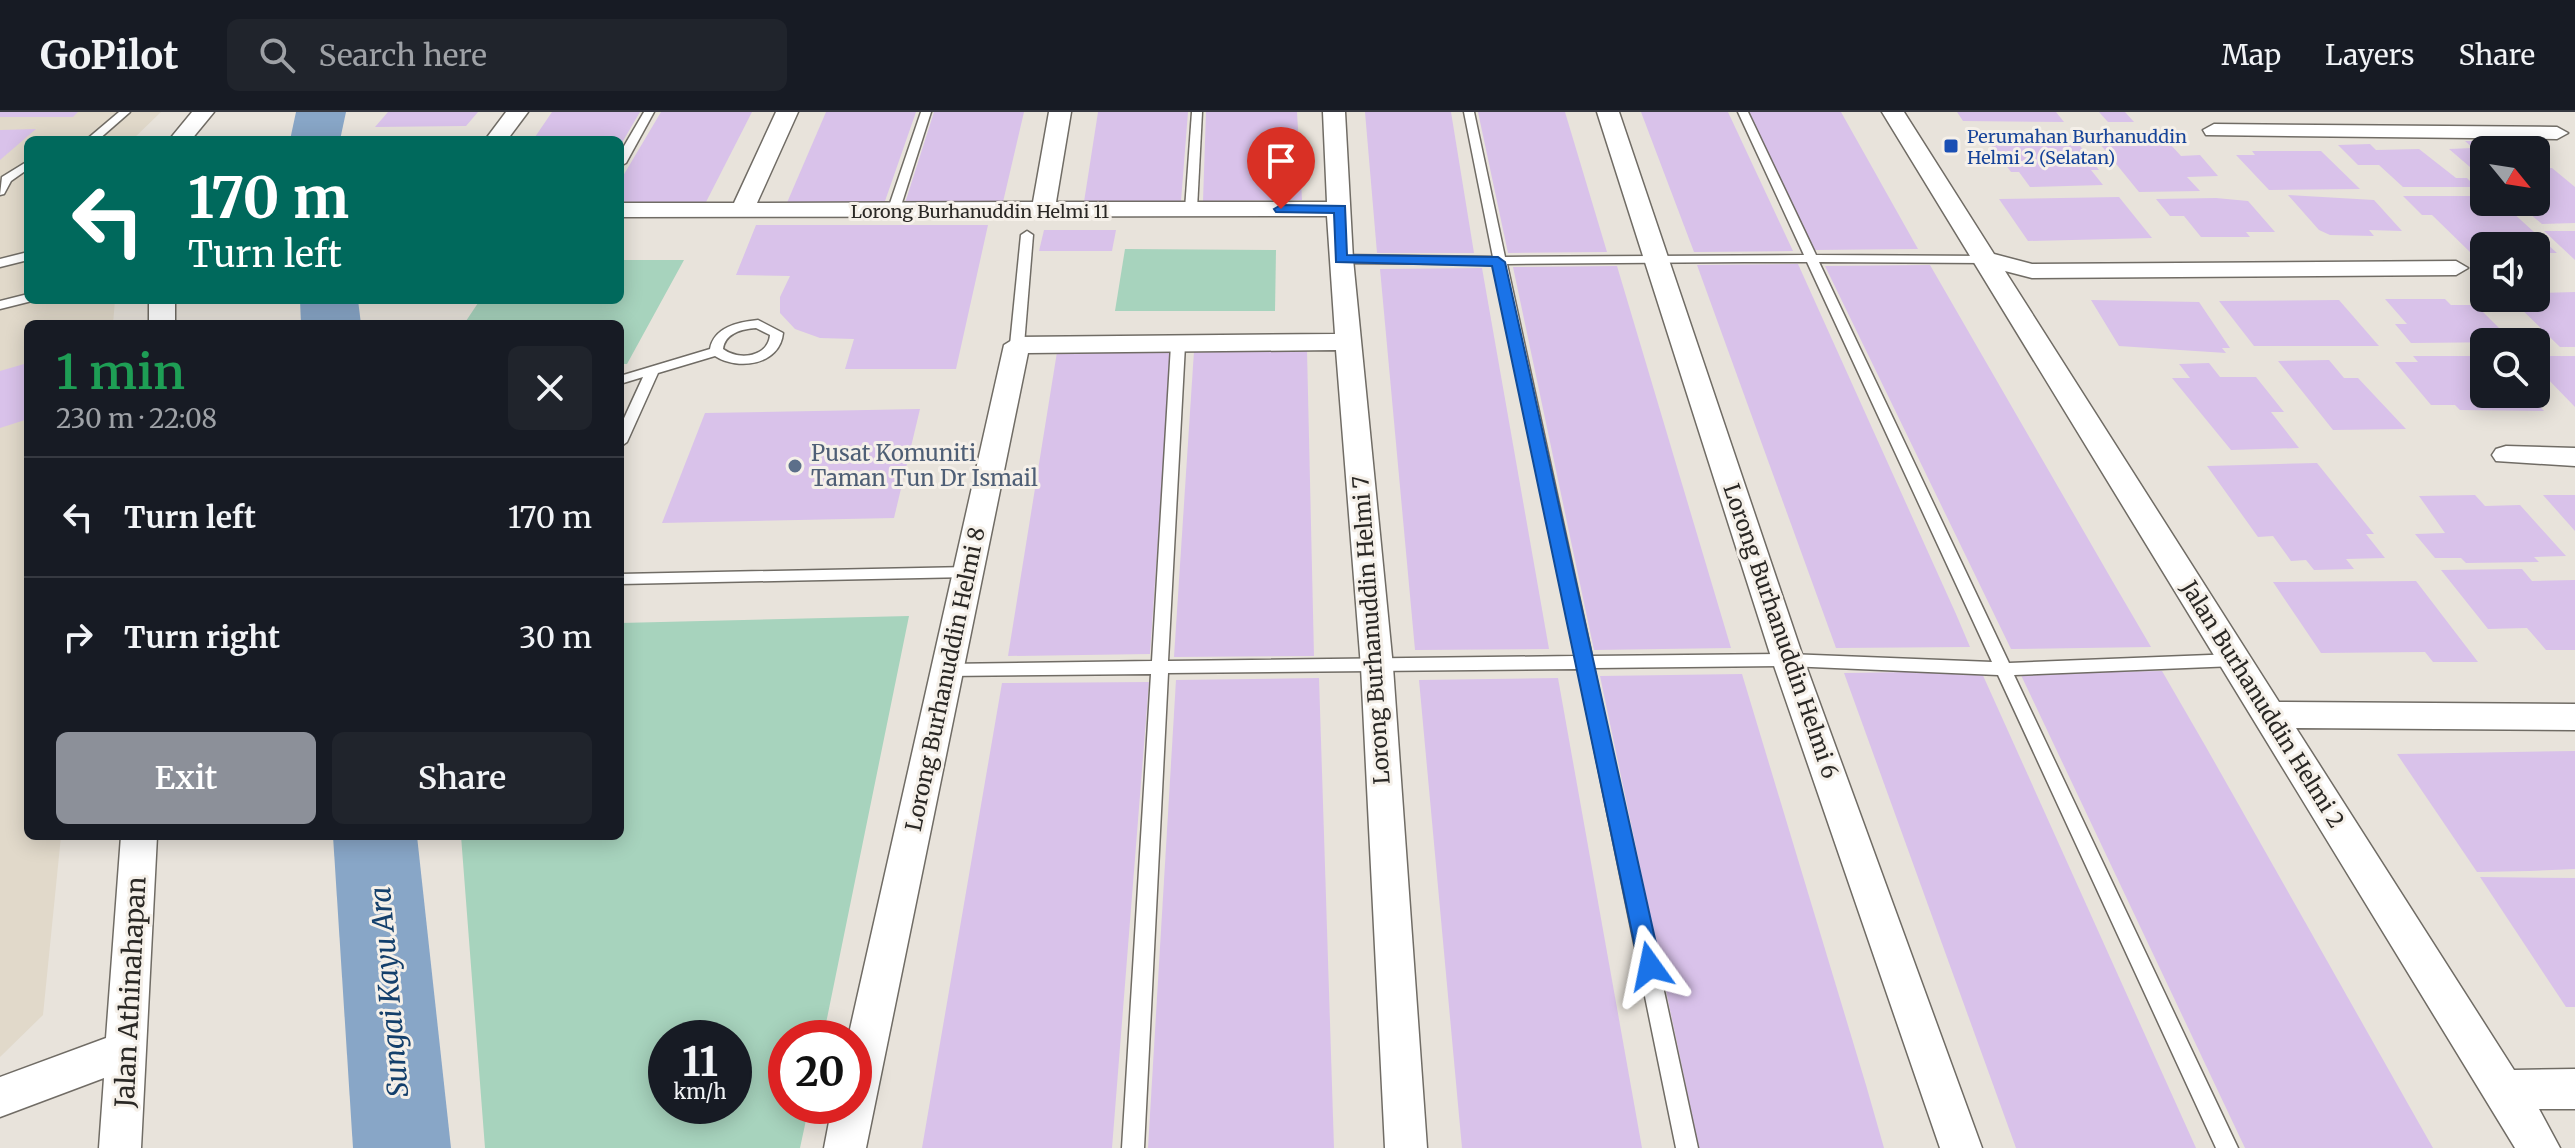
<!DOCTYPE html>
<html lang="en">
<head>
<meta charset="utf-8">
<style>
	:root { --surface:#171b24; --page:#20242c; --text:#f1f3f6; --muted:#9ea1a6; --line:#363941; --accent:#8c9099 }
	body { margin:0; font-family:Merriweather,serif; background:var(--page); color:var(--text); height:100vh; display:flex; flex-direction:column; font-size:30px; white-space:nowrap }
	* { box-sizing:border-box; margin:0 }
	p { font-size:26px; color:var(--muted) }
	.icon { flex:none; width:44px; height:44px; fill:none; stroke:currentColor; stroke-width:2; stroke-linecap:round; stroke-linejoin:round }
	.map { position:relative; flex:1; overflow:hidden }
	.sheet { position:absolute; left:24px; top:208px; width:600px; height:520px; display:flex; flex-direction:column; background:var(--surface); border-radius:12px; box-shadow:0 4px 20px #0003 }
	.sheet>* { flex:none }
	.banner { position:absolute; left:24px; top:24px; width:600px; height:168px; border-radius:12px; box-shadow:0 4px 20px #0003; background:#00695c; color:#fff; overflow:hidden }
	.needle { width:52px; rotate:120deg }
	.buttons { position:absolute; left:2470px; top:24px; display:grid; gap:16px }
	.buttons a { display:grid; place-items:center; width:80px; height:80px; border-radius:12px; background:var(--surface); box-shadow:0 4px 20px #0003; font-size:40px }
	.speed { position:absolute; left:648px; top:908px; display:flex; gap:16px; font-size:40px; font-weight:700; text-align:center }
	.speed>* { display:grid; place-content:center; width:104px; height:104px; border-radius:50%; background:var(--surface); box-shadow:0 4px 20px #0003; line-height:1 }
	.speed small { font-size:20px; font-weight:400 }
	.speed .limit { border:12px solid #d22; background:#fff; color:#111 }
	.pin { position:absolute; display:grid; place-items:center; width:68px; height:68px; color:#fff; margin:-82px -34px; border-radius:50% 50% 50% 0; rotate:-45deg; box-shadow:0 0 8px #0007 }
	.pin .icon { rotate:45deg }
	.me { position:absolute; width:88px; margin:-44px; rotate:348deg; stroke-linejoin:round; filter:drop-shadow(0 0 6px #0008) }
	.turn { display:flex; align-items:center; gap:28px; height:168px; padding:0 32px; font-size:36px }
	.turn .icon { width:104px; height:104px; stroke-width:2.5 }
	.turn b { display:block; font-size:56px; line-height:68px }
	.round { display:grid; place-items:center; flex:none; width:84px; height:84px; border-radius:12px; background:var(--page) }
	.summary { display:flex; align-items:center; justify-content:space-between; height:136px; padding:0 32px }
	h1 { font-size:48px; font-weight:600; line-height:60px; color:#1e9e55 }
	.cta { display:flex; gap:16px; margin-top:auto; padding:16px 32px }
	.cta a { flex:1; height:92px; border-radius:12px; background:var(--accent); color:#fff; font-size:32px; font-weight:600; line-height:92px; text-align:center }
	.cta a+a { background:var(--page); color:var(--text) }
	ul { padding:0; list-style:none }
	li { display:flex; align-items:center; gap:24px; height:120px; padding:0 32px; border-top:2px solid var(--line) }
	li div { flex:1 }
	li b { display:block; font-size:30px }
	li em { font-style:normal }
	header { display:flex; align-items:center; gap:48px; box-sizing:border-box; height:112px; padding:0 40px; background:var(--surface); border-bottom:2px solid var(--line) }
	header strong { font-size:38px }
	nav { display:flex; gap:44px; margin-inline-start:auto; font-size:28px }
	.search { width:560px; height:72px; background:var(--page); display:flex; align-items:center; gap:20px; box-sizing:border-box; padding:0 28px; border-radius:12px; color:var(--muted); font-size:30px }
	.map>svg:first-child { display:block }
</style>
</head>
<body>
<header>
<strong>GoPilot</strong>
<div class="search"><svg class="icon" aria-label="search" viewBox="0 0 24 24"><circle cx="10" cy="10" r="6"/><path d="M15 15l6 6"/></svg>Search here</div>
<nav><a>Map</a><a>Layers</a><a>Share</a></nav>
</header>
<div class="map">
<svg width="2575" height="1036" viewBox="0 0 2575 1036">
	<rect width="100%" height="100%" fill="#e8e3db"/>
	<path fill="#e1d9ca" d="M0,0H161L132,28H28V188H115L113,212H28V724H61L43,903L0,945Z"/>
	<g fill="#a7d3bd" fill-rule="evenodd">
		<path d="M1125,137L1276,138L1275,199H1115Z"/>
		<path d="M620,148H684L627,252H620V212H464L480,188H620Z"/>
		<path d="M909,504L823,926H786V994H809L800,1036H485L461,724H620V511ZM666,926H734V994H666Z"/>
	</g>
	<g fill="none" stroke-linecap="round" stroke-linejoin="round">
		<g fill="#88a6c7" fill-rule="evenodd">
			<path d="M296,0H346L340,28H290Z"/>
			<path d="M300,188H358L361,212H301Z"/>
			<path d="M333,724H417L451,1036H353Z"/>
		</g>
	</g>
	<g fill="#d9c2ea">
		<path d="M0,0H78L73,5H0Z"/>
		<path d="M388,0H478L466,14L375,15Z"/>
		<path d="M552,0H640L620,34V28H533Z"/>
		<path d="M661,0H752L705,92L620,93V69Z"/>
		<path d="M826,0H916L884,92L786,93Z"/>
		<path d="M934,0H1024L1003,90L905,91Z"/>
		<path d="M1098,0H1188L1181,89L1084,90Z"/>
		<path d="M1206,0H1297L1302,88L1203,89Z"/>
		<path d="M1365,0H1451L1474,141H1377Z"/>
		<path d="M1478,0H1565L1607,140L1508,141Z"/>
		<path d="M1641,0H1728L1793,139L1694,140Z"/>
		<path d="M1749,0H1841L1918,137L1814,138Z"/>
		<path d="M1957,0H2056L2064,10L1963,9Z"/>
		<path d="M2099,0H2125L2134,10H2108Z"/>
		<path d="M36,17L0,48V18Z"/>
		<path d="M2158,19L2181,44L2200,43L2218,64L2187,65L2200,79L2139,80L2095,26H2130L2124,20Z"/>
		<path d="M2465,29H2494L2505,38H2484V67L2449,37L2473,36Z"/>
		<path d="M2077,30L2099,58H2091L2103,73L2030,75L2019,60H2011L1990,32Z"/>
		<path d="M2370,32L2376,38L2419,37L2456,66H2467L2476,75H2403L2379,53H2358L2338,33Z"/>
		<path d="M2252,39H2321L2360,77L2269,78L2236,43H2255Z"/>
		<path d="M2536,56H2552L2575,75V111L2542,112L2518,92L2536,90Z"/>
		<path d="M2288,83L2374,88L2402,119L2369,118L2374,124L2330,123L2319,118Z"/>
		<path d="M2403,84H2484V90H2501L2557,141H2536V134H2484V141H2471L2432,103H2422Z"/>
		<path d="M2119,85L2152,126L2028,129L1999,87Z"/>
		<path d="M2216,86L2248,89L2275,120H2246L2250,125H2201L2184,104H2170L2156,87Z"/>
		<path d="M756,113H988L956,257H845L854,227L820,226L795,217L780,201V185L790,164L736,163Z"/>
		<path d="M1044,118H1116L1112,139H1039Z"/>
		<path d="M2544,119H2575V148Z"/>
		<path d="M1798,152L1956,502L1970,535L1836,536L1697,153Z"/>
		<path d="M1930,153L2113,470L2151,535L2011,537L1825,154Z"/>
		<path d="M1617,154L1694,412L1731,536L1594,538L1513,155Z"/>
		<path d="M1482,156L1549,537L1415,538L1380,157Z"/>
		<path d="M2575,180V235H2560L2510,186H2536V181Z"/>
		<path d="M2385,187H2445L2451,193H2476L2513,230L2411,231L2395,212H2407Z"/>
		<path d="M2091,188L2199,190L2230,236H2222L2226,241L2119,234Z"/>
		<path d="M2339,188L2379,234H2254L2219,189Z"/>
		<path d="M1171,238L1150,542L1008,544L1057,240Z"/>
		<path d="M1307,238L1314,544L1174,545L1194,239Z"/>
		<path d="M2413,244H2478L2484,250V282H2528L2544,299L2460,298L2455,293H2431L2395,250H2418Z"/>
		<path d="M2536,244H2575V295L2536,255Z"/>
		<path d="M2329,248L2344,266H2358L2406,317L2333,318L2278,249Z"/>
		<path d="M2209,251L2220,265H2256L2284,300H2271L2299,336L2231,338L2172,266H2190L2179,252Z"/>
		<path d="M24,252L28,269V307L0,316V259Z"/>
		<path d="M920,297L894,406L662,411L705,301Z"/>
		<path d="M2317,351L2374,422H2366L2385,446L2346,447L2354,457L2314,458L2306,448L2291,449L2273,424L2258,425L2207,354Z"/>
		<path d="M2475,383L2485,394L2520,393L2566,444L2534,445L2539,450L2466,451L2461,446H2435L2415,422L2445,421L2419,384Z"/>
		<path d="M2543,383H2575V419Z"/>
		<path d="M2522,457L2532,469L2575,468V538H2546L2527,516L2488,517L2441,458Z"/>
		<path d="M2416,469L2478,550H2433L2425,540L2321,541L2273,470Z"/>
		<path d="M1981,559L2196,1036H2016L1844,561Z"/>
		<path d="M2162,559L2206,635L2433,1036H2245L2020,561Z"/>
		<path d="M1742,562L1866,973L1884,1036H1699L1600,564Z"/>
		<path d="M1319,566L1334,1036H1148L1176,568Z"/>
		<path d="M1558,566L1642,1036H1462L1419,568Z"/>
		<path d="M1149,570L1112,1036H922L1002,571Z"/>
		<path d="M2575,639V757L2529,759L2477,760L2397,642Z"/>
		<path d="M2480,765L2575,766V895H2566Z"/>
	</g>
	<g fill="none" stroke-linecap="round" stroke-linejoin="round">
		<defs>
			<g id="service">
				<path d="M119,0H130L98,28H86Z"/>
				<path d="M644,0H654L626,51L620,54V41Z"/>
				<path d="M921,0H931L899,100L889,102L887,100Z"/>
				<path d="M1192,0H1202L1197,97L1191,100L1185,97Z"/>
				<path d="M1464,0H1474L1505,145L1804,143L1738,0H1748L1816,143L1990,144L1992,147L1986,151L1819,150L2009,551L2235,542L2241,544L2243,548L2241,552L2235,554L2014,563L2238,1036H2216L1998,563L1788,554L1594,556L1698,1036H1676L1578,557L1168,561L1144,1036H1122L1151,562L945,564L939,562L937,558L939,554L945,552L1152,549L1171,233L1178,229L1185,233L1168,549L1575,544L1495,152L1341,151L1335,147L1341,143L1493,145ZM1744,150H1807L1992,550L1788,542L1592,544L1507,152Z"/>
				<path d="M28,49V57L11,69L4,82L0,83L2,65Z"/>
				<path d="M1027,119L1033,123L1024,233L1017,237L1010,233L1021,123Z"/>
				<path d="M28,140V148L0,155V147Z"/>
				<path d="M28,182V188L32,189L0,197V189Z"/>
				<path d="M758,208L783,221C780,253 738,259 715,244L658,261L627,330L620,335V315L643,265L620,272V264L710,237C714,215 738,210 758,208ZM756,216L770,223C768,245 739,249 723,237C725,221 742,217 756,216Z"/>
				<path d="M969,455L977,460L969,465L620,472V462Z"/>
			</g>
			<g id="minor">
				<path d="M192,0H214L191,28H169Z"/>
				<path d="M506,0H528L507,28H485Z"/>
				<path d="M776,0H798L757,91L1033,90L1049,0H1071L1056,90H1327L1323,0H1345L1353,147L1393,555L1427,1036H1385L1361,555L1336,238L1028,241L866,1036H824L832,994H854V926H848L1004,233L1017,225L1335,222L1327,104L620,105V91H734Z"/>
				<path d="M1597,0H1619L1804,548L1982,1036H1940L1772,548Z"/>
				<path d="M1882,0H1904L1994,142L2032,152L2456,149L2468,156L2456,163L2032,166L2005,159L2279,590L2575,592V618L2296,616L2514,958L2575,957V997H2539L2560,1036H2515Z"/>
				<path d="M2214,12L2557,15L2568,21L2557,27L2206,23L2203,18Z"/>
				<rect x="149" y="188" width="26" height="24"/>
				<path d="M2506,334L2575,336V354L2496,349L2492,343L2496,337Z"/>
				<path d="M121,724H157L141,1036H99L104,966L0,1005V965L106,926Z"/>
			</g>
		</defs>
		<use href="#service" stroke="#706c65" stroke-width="3"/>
		<use href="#minor" stroke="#706c65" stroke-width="3"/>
		<use href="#service" fill="#fff" fill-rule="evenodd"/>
		<use href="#minor" fill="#fff" fill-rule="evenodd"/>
	</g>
	<path fill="#1a73e8" stroke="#114b97" stroke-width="2" d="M1281,93L1345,94L1347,143L1498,145L1505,150L1661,854L1658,861L1650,864L1642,861L1639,854L1492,154L1336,150L1334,101L1276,100L1274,97Z"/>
	<rect fill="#1a4fb4" stroke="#f5f0e9" stroke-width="3" x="1943" y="26" width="16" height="16" rx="4"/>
	<circle fill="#5c6f8a" stroke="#f5f0e9" stroke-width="3" cx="795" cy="354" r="8"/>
	<g text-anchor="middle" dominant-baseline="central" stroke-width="6" stroke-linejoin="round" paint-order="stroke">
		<g font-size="18" fill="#164399" stroke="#f5f0e9" text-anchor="start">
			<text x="1967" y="24">Perumahan Burhanuddin<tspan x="1967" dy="21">Helmi 2 (Selatan)</tspan></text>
		</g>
		<g font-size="18" fill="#2a2825" stroke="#f5f0e9">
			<text x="980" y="99">Lorong Burhanuddin Helmi 11</text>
		</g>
		<g font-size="22" fill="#4e5e75" stroke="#f5f0e9" text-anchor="start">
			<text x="811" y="341">Pusat Komuniti<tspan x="811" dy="25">Taman Tun Dr Ismail</tspan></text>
		</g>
		<g font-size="22" fill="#2a2825" stroke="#f5f0e9">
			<text transform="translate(1371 518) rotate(-94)">Lorong Burhanuddin Helmi 7</text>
			<text transform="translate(1781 519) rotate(71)">Lorong Burhanuddin Helmi 6</text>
			<text transform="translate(945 567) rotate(-78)">Lorong Burhanuddin Helmi 8</text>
			<text transform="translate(2263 592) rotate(58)">Jalan Burhanuddin Helmi 2</text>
		</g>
		<g font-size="26" fill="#2a2825" stroke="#f5f0e9">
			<text transform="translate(130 880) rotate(-87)">Jalan Athinahapan</text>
		</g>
		<g font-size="28" font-style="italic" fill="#133f6b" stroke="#f5f0e9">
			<text transform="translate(389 880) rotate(-95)">Sungai Kayu Ara</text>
		</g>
	</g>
</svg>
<div class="buttons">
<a><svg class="needle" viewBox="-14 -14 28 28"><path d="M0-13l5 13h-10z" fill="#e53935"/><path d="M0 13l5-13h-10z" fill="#9ea1a6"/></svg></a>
<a><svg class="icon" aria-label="sound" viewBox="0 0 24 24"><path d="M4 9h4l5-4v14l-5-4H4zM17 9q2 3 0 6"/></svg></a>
<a><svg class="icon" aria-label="search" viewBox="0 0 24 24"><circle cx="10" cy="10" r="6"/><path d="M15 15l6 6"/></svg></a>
</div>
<div class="speed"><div>11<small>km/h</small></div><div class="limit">20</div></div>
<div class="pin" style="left:1281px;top:97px;background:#d93025"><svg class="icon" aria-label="arrive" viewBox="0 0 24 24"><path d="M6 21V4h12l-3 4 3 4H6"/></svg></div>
<svg class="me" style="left:1650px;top:854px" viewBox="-20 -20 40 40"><path d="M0-17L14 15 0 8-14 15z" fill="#1a73e8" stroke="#fff" stroke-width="4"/></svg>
<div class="banner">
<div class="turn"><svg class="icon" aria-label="left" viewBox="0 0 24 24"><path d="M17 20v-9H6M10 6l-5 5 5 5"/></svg><div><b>170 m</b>Turn left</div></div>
</div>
<section class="sheet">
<div class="summary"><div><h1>1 min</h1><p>230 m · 22:08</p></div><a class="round"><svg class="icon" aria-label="close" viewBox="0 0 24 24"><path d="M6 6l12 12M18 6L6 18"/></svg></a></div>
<ul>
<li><svg class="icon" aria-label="left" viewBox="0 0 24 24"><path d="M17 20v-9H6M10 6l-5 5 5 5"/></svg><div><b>Turn left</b></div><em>170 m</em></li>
<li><svg class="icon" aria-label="right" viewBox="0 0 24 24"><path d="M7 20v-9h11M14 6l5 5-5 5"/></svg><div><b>Turn right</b></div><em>30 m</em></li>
</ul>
<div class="cta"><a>Exit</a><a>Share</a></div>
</section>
</div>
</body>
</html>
